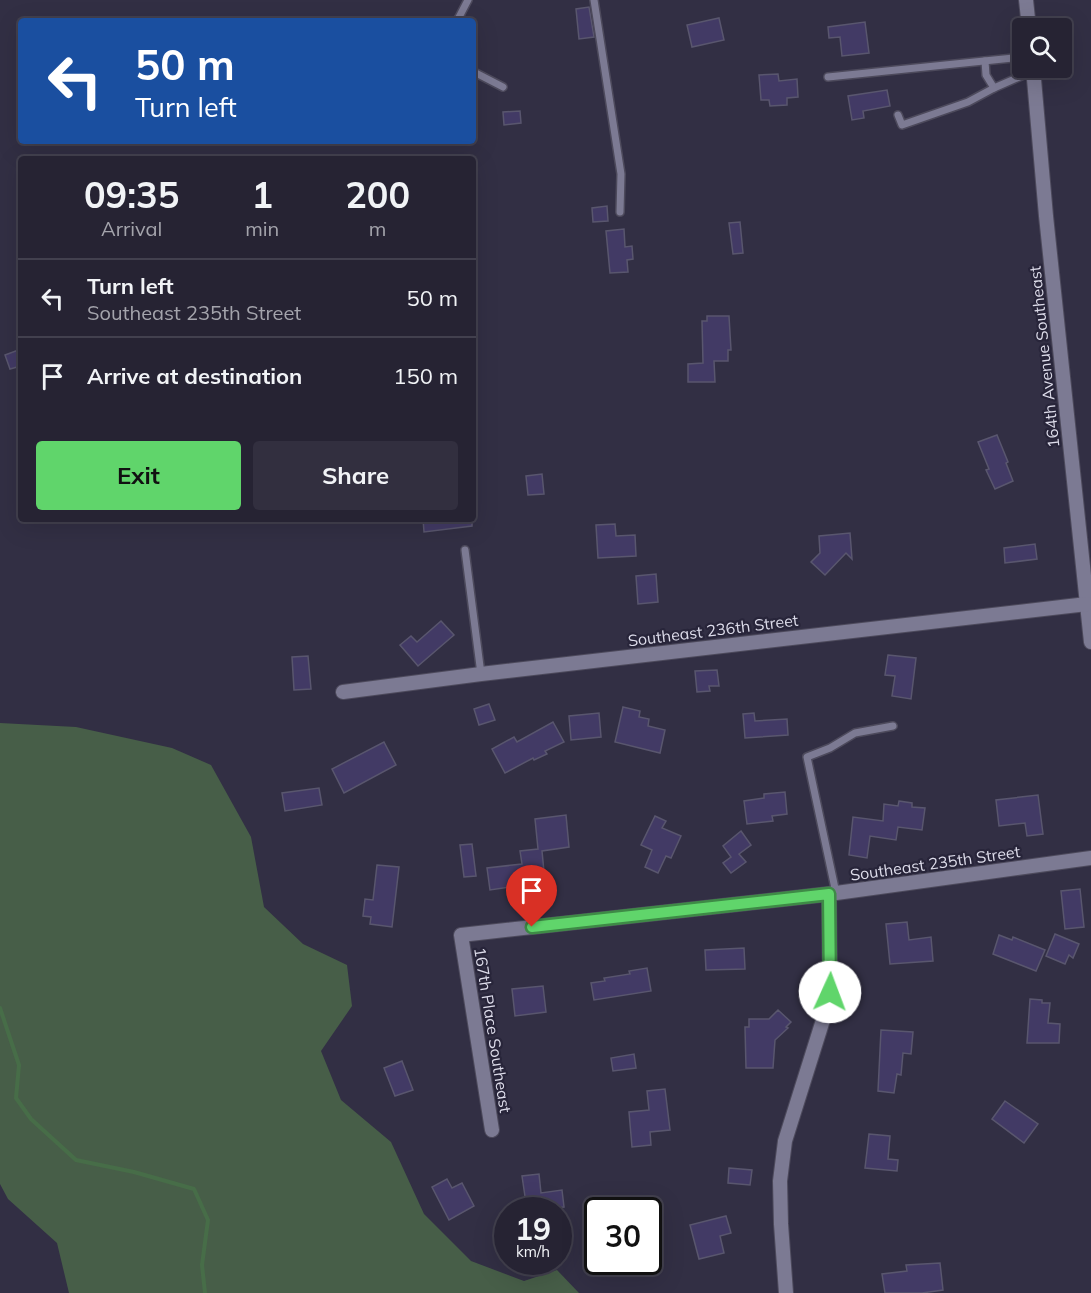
<!DOCTYPE html>
<html lang="en">
<head>
<meta charset="utf-8">
<style>
	:root { --surface:#262333; --page:#322f3f; --text:#f1f3f6; --muted:#a4a4ac; --line:#42404e; --accent:#60d56b }
	body { margin:0; font-family:Mulish,sans-serif; background:var(--page); color:var(--text); height:100vh; display:flex; flex-direction:column; font-size:22px; white-space:nowrap }
	* { box-sizing:border-box; margin:0 }
	p { font-size:20px; color:var(--muted) }
	.icon { flex:none; width:33px; height:33px; fill:none; stroke:currentColor; stroke-width:2; stroke-linecap:round; stroke-linejoin:round }
	.map { position:relative; flex:1; overflow:hidden }
	.side { position:absolute; left:18px; top:156px; width:458px; height:366px; display:flex; flex-direction:column; background:var(--surface); border-radius:6px; box-shadow:0 6px 24px #0002,0 0 0 2px var(--line) }
	.side>* { flex:none }
	.top-card { position:absolute; left:18px; top:18px; width:458px; height:126px; border-radius:6px; box-shadow:0 6px 24px #0002,0 0 0 2px var(--line); background:#1a4fa0; color:#fff; overflow:hidden }
	.controls { position:absolute; left:1012px; top:18px; display:grid; gap:12px }
	.controls a { display:grid; place-items:center; width:60px; height:60px; border-radius:6px; background:var(--surface); box-shadow:0 6px 24px #0002,0 0 0 2px var(--line); font-size:30px }
	.speed { position:absolute; left:494px; top:1197px; display:flex; gap:12px; font-size:30px; font-weight:700; text-align:center }
	.speed>* { display:grid; place-content:center; width:78px; height:78px; border-radius:50%; background:var(--surface); box-shadow:0 6px 24px #0002,0 0 0 2px var(--line); line-height:1 }
	.speed small { font-size:15px; font-weight:400 }
	.speed .limit { border:3px solid #111; border-radius:9px; background:#fff; color:#111 }
	.pin { position:absolute; display:grid; place-items:center; width:51px; height:51px; color:#fff; margin:-62px -26px; border-radius:50% 50% 50% 0; rotate:-45deg; box-shadow:0 0 6px #0007 }
	.pin .icon { rotate:45deg }
	.me { position:absolute; width:66px; margin:-33px; rotate:2deg; stroke-linejoin:round; filter:drop-shadow(0 0 4px #0008) }
	.turn { display:flex; align-items:center; gap:21px; height:126px; padding:0 18px; font-size:27px }
	.turn .icon { width:78px; height:78px; stroke-width:2.5 }
	.turn b { display:block; font-size:42px; line-height:51px }
	.eta { display:flex; justify-content:space-evenly; align-items:center; height:102px; text-align:center }
	.eta b { font-size:36px; font-weight:700; line-height:42px }
	.action { display:flex; gap:12px; margin-top:auto; padding:12px 18px }
	.action a { flex:1; height:69px; border-radius:6px; background:var(--accent); color:#111; font-size:24px; font-weight:700; line-height:69px; text-align:center }
	.action a+a { background:var(--page); color:var(--text) }
	ul { padding:0; list-style:none }
	li { display:flex; align-items:center; gap:18px; height:78px; padding:0 18px; border-top:2px solid var(--line) }
	li div { flex:1 }
	li b { display:block; font-size:22px }
	li em { font-style:normal }
	.map>svg:first-child { display:block }
</style>
</head>
<body>
<div class="map">
<svg width="1091" height="1293" viewBox="0 0 1091 1293">
	<rect width="100%" height="100%" fill="#322f44"/>
	<path fill="#475e48" d="M0,723L76,727L172,748L211,765L251,837L264,907L303,944L347,965L352,1006L321,1051L341,1100L391,1142L424,1214L471,1261L524,1281L557,1270L579,1293H69L57,1243L8,1199L0,1184Z"/>
	<g fill="none" stroke-linecap="round" stroke-linejoin="round">
		<path stroke="#476d48" stroke-width="4" d="M0,1008L19,1065L16,1098L31,1119L76,1160L134,1172L194,1189L208,1220L202,1265L205,1293"/>
	</g>
	<g fill="#423a65" stroke="#59566e" stroke-width="1.5">
		<path d="M589,7L594,37L579,39L576,9Z"/>
		<path d="M719,18L724,40L692,47L687,25Z"/>
		<path d="M865,22L869,53L842,56L840,37L829,38L828,27Z"/>
		<path d="M778,74L779,81L797,79L798,97L787,98V105L770,106L769,100H761L759,75Z"/>
		<path d="M887,90L890,106L863,111L864,118L852,120L848,96Z"/>
		<path d="M520,111L521,123L504,125L503,112Z"/>
		<path d="M607,206L608,221L593,222L592,208Z"/>
		<path d="M740,222L743,253L733,254L729,223Z"/>
		<path d="M624,229L625,247L632,246L633,259L627,260L628,272L610,273L606,231Z"/>
		<path d="M707,316H729L731,350H728V361H714L715,382H688V364L703,363L702,321H707Z"/>
		<path d="M21,349V366L10,369L5,355Z"/>
		<path d="M997,435L1008,462L1006,463L1013,481L995,489L986,470L989,469L978,442Z"/>
		<path d="M542,474L544,494L528,495L526,476Z"/>
		<path d="M423,519H472V526L424,532Z"/>
		<path d="M615,524L616,536L635,535L636,556L598,558L596,525Z"/>
		<path d="M850,533L852,559L846,553L825,575L811,562L820,553L819,536Z"/>
		<path d="M1035,544L1037,559L1005,563L1004,548Z"/>
		<path d="M656,574L658,602L638,604L636,576Z"/>
		<path d="M441,621L454,635L418,666L400,645L411,636L417,642Z"/>
		<path d="M888,655L916,658L911,699L892,696L895,676L885,675Z"/>
		<path d="M308,656L311,689L294,690L292,657Z"/>
		<path d="M717,670L719,686H709L710,691L697,692L695,671Z"/>
		<path d="M489,704L495,720L479,725L474,709Z"/>
		<path d="M623,707L640,711L639,717L649,719L648,726L665,730L660,753L615,742Z"/>
		<path d="M599,713L601,737L571,740L569,716Z"/>
		<path d="M754,713L755,721L787,719L788,735L745,738L743,714Z"/>
		<path d="M553,722L564,742L545,751L547,754L534,760L533,758L505,773L492,749L514,737L517,742Z"/>
		<path d="M384,742L396,765L344,793L332,769Z"/>
		<path d="M319,788L322,805L285,811L282,793Z"/>
		<path d="M785,792L787,814L772,816L773,821L747,824L744,801L764,798V794Z"/>
		<path d="M1038,795L1043,834L1027,836L1025,823L999,826L996,800Z"/>
		<path d="M899,801L912,803V807L925,808L922,830L898,827L896,840L870,836L867,858L849,855L853,817L883,821L884,804L898,806Z"/>
		<path d="M566,815L569,847L542,851L545,882L490,890L487,868L522,864L520,851L538,849L535,819Z"/>
		<path d="M655,816L666,821L662,828L681,836L671,858L666,856L658,873L645,867L652,850L641,845Z"/>
		<path d="M741,831L751,845L739,854L746,862L731,873L723,863L731,857L723,846Z"/>
		<path d="M472,844L476,876L464,877L460,845Z"/>
		<path d="M377,865L399,867L392,927L370,924L371,917L363,916L365,899L373,900Z"/>
		<path d="M1080,889L1084,927L1065,929L1061,891Z"/>
		<path d="M907,922L909,940L931,937L933,961L890,964L886,924Z"/>
		<path d="M1055,934L1079,944L1073,958L1069,955L1065,964L1046,956Z"/>
		<path d="M999,935L1012,940L1013,937L1045,950L1036,971L993,954Z"/>
		<path d="M744,948L745,969L706,970L705,950Z"/>
		<path d="M647,968L651,991L594,1000L591,983L605,981L604,978L630,974L629,971Z"/>
		<path d="M543,986L546,1012L515,1016L512,989Z"/>
		<path d="M1030,999L1042,1000V1003H1050L1048,1023L1060,1024L1059,1043H1027Z"/>
		<path d="M778,1010L791,1022L786,1027L788,1028L775,1040L773,1068H746L745,1027H749V1019H769Z"/>
		<path d="M881,1030L913,1032L911,1054L903,1053L901,1075L897,1074L894,1093L878,1091Z"/>
		<path d="M634,1054L636,1068L613,1071L611,1058Z"/>
		<path d="M402,1061L413,1090L395,1096L384,1068Z"/>
		<path d="M665,1089L670,1130L650,1132L651,1145L632,1147L629,1112L649,1110L647,1091Z"/>
		<path d="M1005,1101L1038,1124L1024,1143L992,1119Z"/>
		<path d="M869,1134L890,1136L888,1159L898,1160L897,1171L865,1168Z"/>
		<path d="M729,1168L752,1170L750,1185L728,1183Z"/>
		<path d="M539,1174L541,1193L562,1190L564,1207L527,1210L522,1176Z"/>
		<path d="M447,1179L452,1188L462,1183L474,1206L449,1220L432,1187Z"/>
		<path d="M726,1216L731,1233L720,1236L724,1253L699,1259L690,1225Z"/>
		<path d="M940,1263L943,1290L922,1293H885L882,1274L907,1271L906,1265Z"/>
	</g>
	<g fill="none" stroke-linecap="round" stroke-linejoin="round">
		<defs>
			<g id="lane">
				<path d="M594,0L621,174L620,212"/>
				<path d="M457,21L468,0"/>
				<path d="M985,61L986,75L994,88L1033,71"/>
				<path d="M472,71L503,87"/>
				<path d="M828,77L1023,57"/>
				<path d="M898,115L902,125L968,102L994,88"/>
				<path d="M465,550L481,674"/>
				<path d="M836,893L807,757L830,748L855,733L893,726"/>
			</g>
			<g id="street">
				<path d="M1026,0L1029,28"/>
				<path d="M1033,68L1046,216L1091,642"/>
				<path d="M343,692L481,674L1087,604"/>
				<path d="M492,1130L461,935L829,894L1091,858"/>
				<path d="M786,1293L781,1224L780,1181L785,1141L823,1020L830,992L829,894"/>
			</g>
		</defs>
		<use href="#lane" stroke="#4d4a5c" stroke-width="10"/>
		<use href="#street" stroke="#4d4a5c" stroke-width="16"/>
		<use href="#lane" stroke="#7c7a93" stroke-width="7"/>
		<use href="#street" stroke="#7c7a93" stroke-width="14"/>
	</g>
	<g fill="none" stroke-linecap="round" stroke-linejoin="round">
		<defs>
			<path id="route" d="M532,927L829,894L830,992"/>
		</defs>
		<use href="#route" stroke="#3e8a46" stroke-width="15"/>
		<use href="#route" stroke="#60d56b" stroke-width="10"/>
	</g>
	<g text-anchor="middle" dominant-baseline="central" stroke-width="4.5" stroke-linejoin="round" paint-order="stroke">
		<g font-size="16" fill="#dddcea" stroke="#28253a">
			<text transform="translate(1044 357) rotate(-96)">164th Avenue Southeast</text>
			<text transform="translate(713 630) rotate(-7)">Southeast 236th Street</text>
			<text transform="translate(935 863) rotate(-8)">Southeast 235th Street</text>
			<text transform="translate(493 1030) rotate(81)">167th Place Southeast</text>
		</g>
	</g>
</svg>
<div class="controls">
<a><svg class="icon" aria-label="search" viewBox="0 0 24 24"><circle cx="10" cy="10" r="6"/><path d="M15 15l6 6"/></svg></a>
</div>
<div class="speed"><div>19<small>km/h</small></div><div class="limit">30</div></div>
<div class="pin" style="left:532px;top:927px;background:#d93025"><svg class="icon" aria-label="arrive" viewBox="0 0 24 24"><path d="M6 21V4h12l-3 4 3 4H6"/></svg></div>
<svg class="me" style="left:830px;top:992px" viewBox="-20 -20 40 40"><circle r="19" fill="#fff"/><path d="M0-13L10 11 0 6-10 11z" fill="#60d56b"/></svg>
<div class="top-card">
<div class="turn"><svg class="icon" aria-label="left" viewBox="0 0 24 24"><path d="M17 20v-9H6M10 6l-5 5 5 5"/></svg><div><b>50 m</b>Turn left</div></div>
</div>
<section class="side">
<div class="eta">
<div><b>09:35</b><p>Arrival</p></div>
<div><b>1</b><p>min</p></div>
<div><b>200</b><p>m</p></div>
</div>
<ul>
<li><svg class="icon" aria-label="left" viewBox="0 0 24 24"><path d="M17 20v-9H6M10 6l-5 5 5 5"/></svg><div><b>Turn left</b><p>Southeast 235th Street</p></div><em>50 m</em></li>
<li><svg class="icon" aria-label="arrive" viewBox="0 0 24 24"><path d="M6 21V4h12l-3 4 3 4H6"/></svg><div><b>Arrive at destination</b></div><em>150 m</em></li>
</ul>
<div class="action"><a>Exit</a><a>Share</a></div>
</section>
</div>
</body>
</html>
